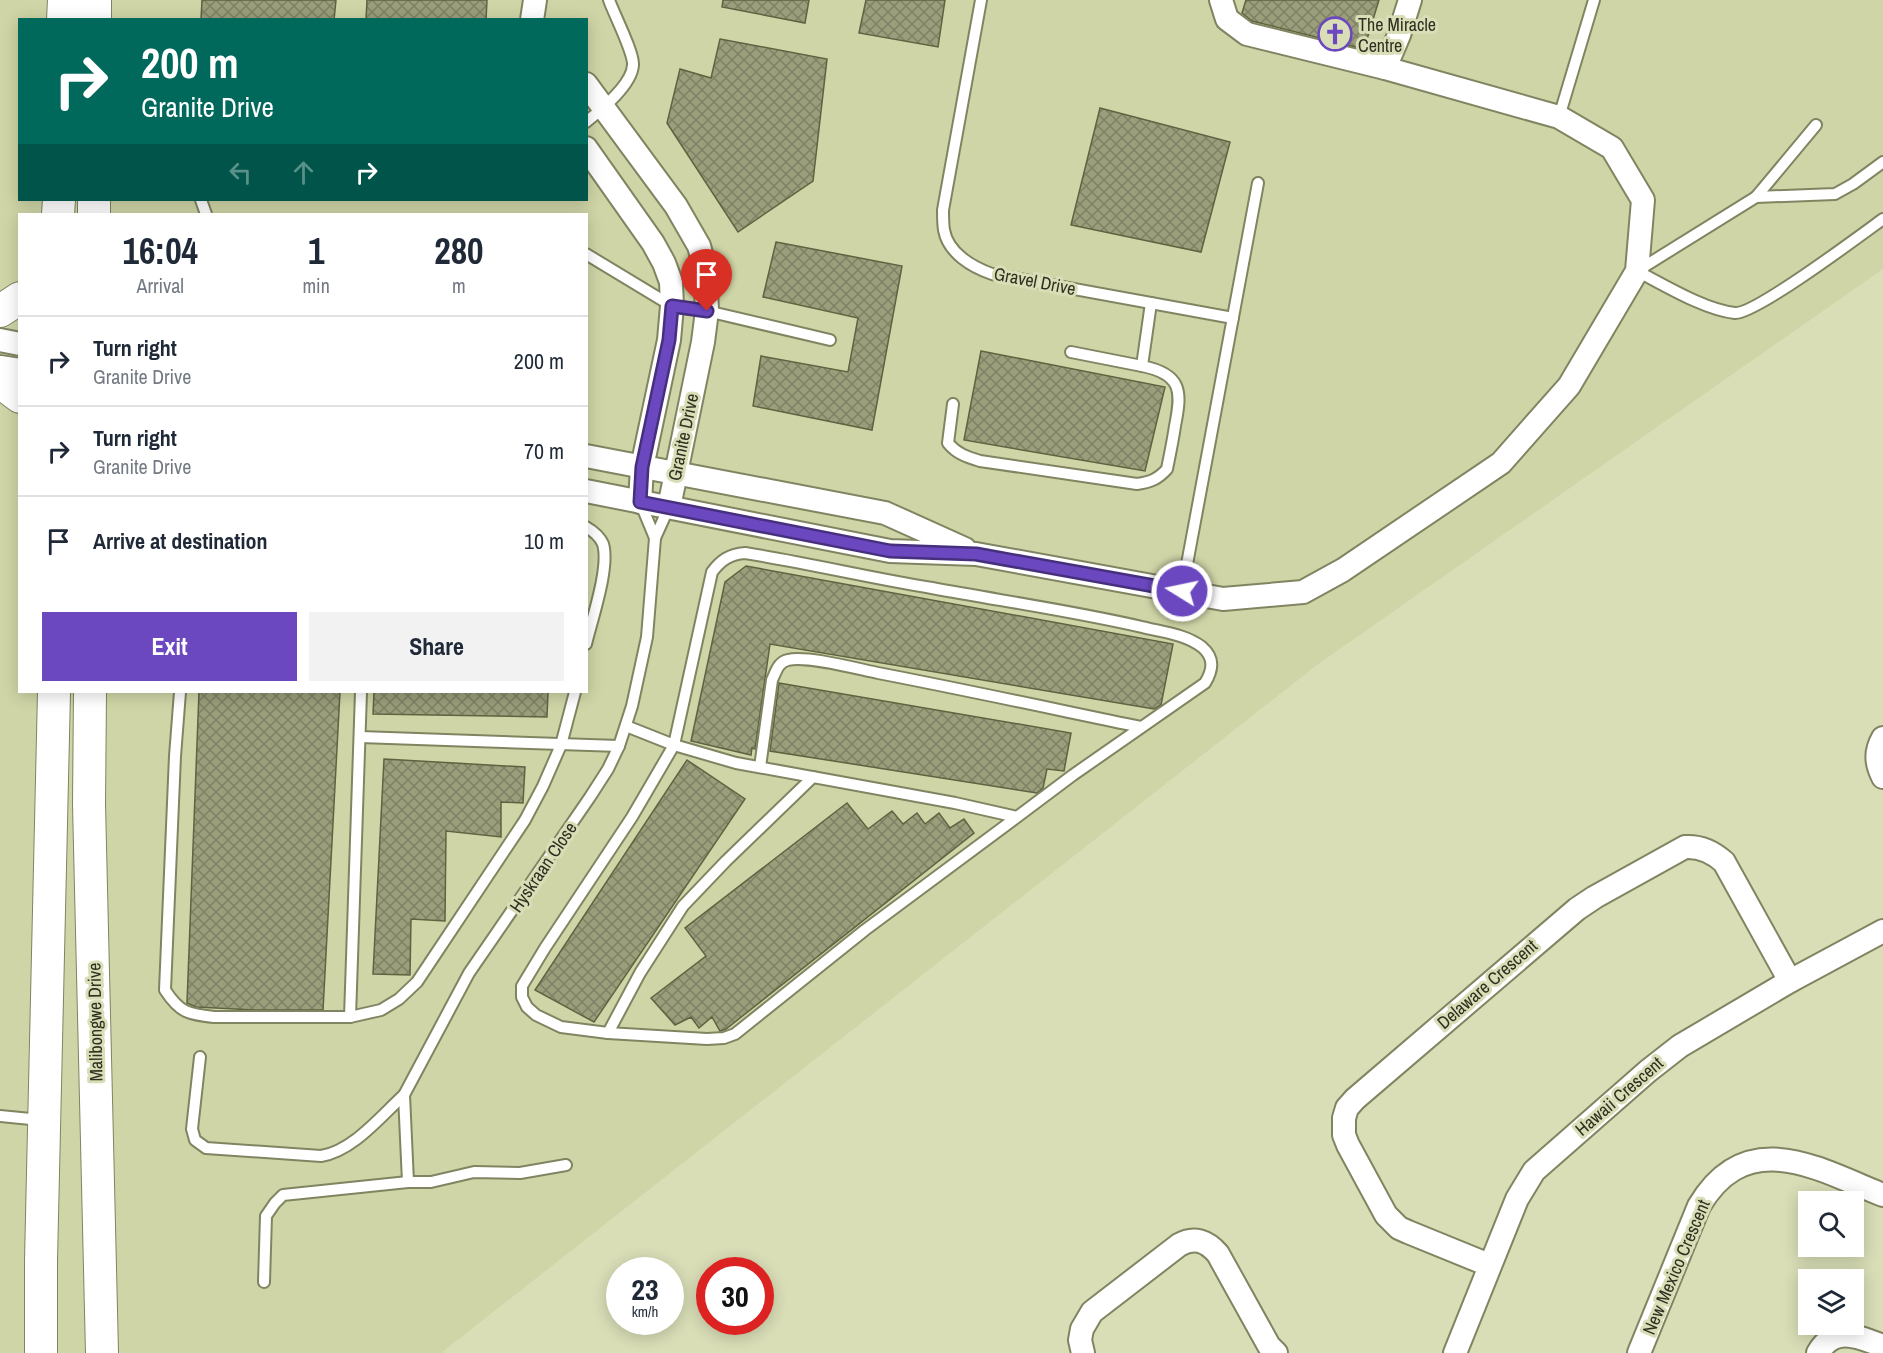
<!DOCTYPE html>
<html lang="en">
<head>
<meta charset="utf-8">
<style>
	:root { --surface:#fff; --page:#f2f2f3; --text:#1f2937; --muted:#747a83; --line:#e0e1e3; --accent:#6c48c0 }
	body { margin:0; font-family:"Archivo Narrow",sans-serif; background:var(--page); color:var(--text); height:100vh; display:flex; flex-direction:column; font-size:22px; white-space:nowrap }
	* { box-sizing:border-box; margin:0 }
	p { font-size:20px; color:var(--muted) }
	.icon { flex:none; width:33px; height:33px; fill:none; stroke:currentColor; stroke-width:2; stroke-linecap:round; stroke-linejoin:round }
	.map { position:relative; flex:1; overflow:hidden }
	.drawer { position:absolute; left:18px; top:213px; width:570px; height:480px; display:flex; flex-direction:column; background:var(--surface); border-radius:0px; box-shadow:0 3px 15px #0003 }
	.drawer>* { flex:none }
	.guide { position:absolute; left:18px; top:18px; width:570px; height:183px; border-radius:0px; box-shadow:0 3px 15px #0003; background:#00695c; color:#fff; overflow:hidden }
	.controls { position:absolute; left:1798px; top:1191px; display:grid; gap:12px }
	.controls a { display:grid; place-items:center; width:66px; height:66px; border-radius:0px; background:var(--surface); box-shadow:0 3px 15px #0003; font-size:30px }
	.speed { position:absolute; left:606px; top:1257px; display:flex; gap:12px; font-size:30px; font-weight:700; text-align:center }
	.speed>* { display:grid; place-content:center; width:78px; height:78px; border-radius:50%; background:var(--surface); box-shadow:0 3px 15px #0003; line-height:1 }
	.speed small { font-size:15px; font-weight:400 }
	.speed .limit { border:9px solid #d22; background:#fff; color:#111 }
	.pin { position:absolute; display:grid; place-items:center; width:51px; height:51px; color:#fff; margin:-62px -26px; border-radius:50% 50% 50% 0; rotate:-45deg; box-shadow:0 0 6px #0007 }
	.pin .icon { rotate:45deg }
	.me { position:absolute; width:66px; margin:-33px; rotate:280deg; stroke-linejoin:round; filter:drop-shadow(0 0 4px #0008) }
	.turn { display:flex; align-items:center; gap:21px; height:126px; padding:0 24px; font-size:27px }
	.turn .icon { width:78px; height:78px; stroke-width:2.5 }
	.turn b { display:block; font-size:42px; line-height:51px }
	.lanes { display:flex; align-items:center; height:57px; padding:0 24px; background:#0003; justify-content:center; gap:30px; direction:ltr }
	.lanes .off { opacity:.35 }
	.eta { display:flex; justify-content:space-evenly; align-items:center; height:102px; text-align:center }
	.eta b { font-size:36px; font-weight:800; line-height:42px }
	.action { display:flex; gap:12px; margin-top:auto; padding:12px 24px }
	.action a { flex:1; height:69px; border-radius:0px; background:var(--accent); color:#fff; font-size:24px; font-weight:800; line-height:69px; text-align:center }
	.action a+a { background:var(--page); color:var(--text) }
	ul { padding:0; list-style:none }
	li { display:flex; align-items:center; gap:18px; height:90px; padding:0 24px; border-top:2px solid var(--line) }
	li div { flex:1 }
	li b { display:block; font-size:22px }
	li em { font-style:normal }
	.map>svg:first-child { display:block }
</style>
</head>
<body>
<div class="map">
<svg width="1883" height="1353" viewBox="0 0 1883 1353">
	<defs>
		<pattern id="building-cross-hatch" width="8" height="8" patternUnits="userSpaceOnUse" patternTransform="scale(1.5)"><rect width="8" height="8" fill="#9a9e7a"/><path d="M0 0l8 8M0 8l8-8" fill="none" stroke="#7e8164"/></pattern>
	</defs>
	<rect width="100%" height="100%" fill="#d9deb7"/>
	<path fill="#d0d5a7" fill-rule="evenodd" d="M0,0H1883V269L1317,665L441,1353H0ZM20,20H586V200H20ZM20,214H586V692H20Z"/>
	<g fill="url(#building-cross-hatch)" stroke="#5f6340" stroke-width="1.5">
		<path d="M202,0H336L334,20H201Z"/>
		<path d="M367,0H487L486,20H366Z"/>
		<path d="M723,0H809L805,23L722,7Z"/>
		<path d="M866,0H945L938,47L859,33Z"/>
		<path d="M1246,0H1379L1364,49L1252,21L1242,13Z"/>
		<path d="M720,39L827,59L813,181L738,232L667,123L680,69L711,78Z"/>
		<path d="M1100,108L1230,142L1201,252L1071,225Z"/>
		<path d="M776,242L902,266L872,430L753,406L761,356L848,372L858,318L763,297Z"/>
		<path d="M981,351L1165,387L1145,471L964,440Z"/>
		<path d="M746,566L1173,644L1161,705L1154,709L770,644L755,749L752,748L751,755L691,741L725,582Z"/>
		<path d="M779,683L1071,733L1064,771L1047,769L1043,788L1037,793L770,751Z"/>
		<path d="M199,692H340L323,1010H254L196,1007L187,1003Z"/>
		<path d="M374,692H548L547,717L373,714Z"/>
		<path d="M384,759L525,767L523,803L501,802V837L446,831L445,921L411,919L410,975L373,974Z"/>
		<path d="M687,760L745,799L594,1022L535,990Z"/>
		<path d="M847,803L868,829L892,811L903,824L917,813L925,824L939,813L950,828L964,819L974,833L726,1029L720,1031L712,1017L699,1028L691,1017L675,1025L651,998L706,956L685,928Z"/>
	</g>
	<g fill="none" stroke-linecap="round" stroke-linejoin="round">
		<defs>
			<g id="lane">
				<path d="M981,0L943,210C943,217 943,224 944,230C948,253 972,267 992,274L1233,318"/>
				<path d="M1559,117L1594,0"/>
				<path d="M586,122C601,110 632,85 633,65C634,53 614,14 609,0"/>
				<path d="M1756,197L1816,125"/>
				<path d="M201,200L206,214"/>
				<path d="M586,254L672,306L707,311L830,340"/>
				<path d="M1637,271C1664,285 1705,310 1735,313C1754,315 1861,235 1883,219"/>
				<path d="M1637,271L1756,197L1835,194L1853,184L1883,162"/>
				<path d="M1071,352L1142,366"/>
				<path d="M953,404L948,443C957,454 967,457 980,461L1137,484C1151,482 1158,479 1167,469C1170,454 1173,440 1175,426C1182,391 1182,374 1142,366L1151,303"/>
				<path d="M640,502L655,538"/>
				<path d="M586,527C593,531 600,537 603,544C610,567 592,619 586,644"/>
				<path d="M1182,591L1258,183"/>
				<path d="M180,692L175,756L165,990C180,1013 188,1014 214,1017H350L381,1010L399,999L417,982L525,820L543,786L561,745L575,692"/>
				<path d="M626,726L674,745L736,763L955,803L1017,817L1073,775L1205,683C1213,670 1215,658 1202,647C1185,634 1162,632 1142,627C1073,611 1002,601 932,588C870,578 808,563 745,553C730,554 721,560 712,572L674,745L632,817L545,948L522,986V997L527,1007L536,1015L561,1027L608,1033L707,1039L724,1038L735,1034L865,930L1017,817"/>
				<path d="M360,737L619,746"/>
				<path d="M760,767L772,680C776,672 778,662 788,660C806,655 858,669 878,673C966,690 1054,709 1141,727"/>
				<path d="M350,1017L361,692"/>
				<path d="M608,1033L640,973L683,906L726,861L813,777"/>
				<path d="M200,1057L192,1129L195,1140L206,1148L321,1156C353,1151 381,1116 404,1095"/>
				<path d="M0,1116L41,1120"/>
				<path d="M408,1182L404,1095L469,973L590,797L608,769L619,746L632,706L647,637L655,538L669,507"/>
				<path d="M264,1282L266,1216L275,1203L283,1195L408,1182H431L474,1172L520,1173L566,1165"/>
			</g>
			<g id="street">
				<path d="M1221,0L1227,19L1247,34L1385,68L1399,35L1410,0"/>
				<path d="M532,20L535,0"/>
				<path d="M586,84L676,206L699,246L705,268L707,311L703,342L669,507"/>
				<path d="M586,148L653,243L664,263L671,282L672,306L669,340L642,467L640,502"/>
				<path d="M0,340L20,344"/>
				<path d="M0,367L20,370"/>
				<path d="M586,456L885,513L965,549"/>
				<path d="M586,491L890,551L976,554L1223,599L1303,592L1343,570L1501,463L1569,386L1637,271L1643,200L1612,148L1559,117L1385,68"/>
				<path d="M1883,738C1875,752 1876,763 1883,777"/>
				<path d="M1489,1265L1408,1232L1399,1228L1386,1215L1348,1145L1344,1135V1118L1347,1108L1355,1099L1577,909L1595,897L1685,847C1701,846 1713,852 1724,862L1790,981"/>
				<path d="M1083,1353L1080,1340L1082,1329L1092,1312L1179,1245C1194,1236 1207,1241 1218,1254L1269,1346L1276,1353"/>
				<path d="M1455,1353L1517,1199L1534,1171L1648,1071L1680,1046L1790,981L1883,931"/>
				<path d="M1639,1353L1699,1206C1747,1125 1818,1169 1883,1195"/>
				<path d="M1818,1353C1834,1325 1859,1337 1883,1346"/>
			</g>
			<g id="secondary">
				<path d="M63,20L64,0"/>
				<path d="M95,20V0"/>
				<path d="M58,214L59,200"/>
				<path d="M94,214V200"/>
				<path d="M0,311L20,298"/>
				<path d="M0,382L20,397"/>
				<path d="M90,692L89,804L102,1353"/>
				<path d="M41,1353V1260L54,692"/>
			</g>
		</defs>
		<use href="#lane" stroke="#818461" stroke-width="14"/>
		<use href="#street" stroke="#818461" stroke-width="26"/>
		<use href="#secondary" stroke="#818461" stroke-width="34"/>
		<use href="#lane" stroke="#fff" stroke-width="10"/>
		<use href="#street" stroke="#fff" stroke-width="22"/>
		<use href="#secondary" stroke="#fff" stroke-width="32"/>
	</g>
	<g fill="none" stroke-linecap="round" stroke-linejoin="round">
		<defs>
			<path id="route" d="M707,311L672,306L669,340L642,467L640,502L890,551L976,554L1182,591"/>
		</defs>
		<use href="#route" stroke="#462f7d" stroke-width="15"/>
		<use href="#route" stroke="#6c48c0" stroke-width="10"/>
	</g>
	<defs>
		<symbol id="church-ring" viewBox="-11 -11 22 22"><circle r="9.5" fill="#d9deb7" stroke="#6c48c0" stroke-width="1.5"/><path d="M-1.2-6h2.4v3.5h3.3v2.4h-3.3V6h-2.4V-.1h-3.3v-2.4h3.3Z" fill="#6c48c0"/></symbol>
	</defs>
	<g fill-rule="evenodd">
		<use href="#church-ring" x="1316" y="15" width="38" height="38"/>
	</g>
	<g text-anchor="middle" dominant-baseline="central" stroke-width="6" stroke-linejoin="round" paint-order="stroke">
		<g font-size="18" fill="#2f3021" stroke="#d9deb7" text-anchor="start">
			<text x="1358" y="24">The Miracle<tspan x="1358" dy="21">Centre</tspan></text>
		</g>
		<g font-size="18" fill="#2f3021" stroke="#d9deb7">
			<text transform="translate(1035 281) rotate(11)">Gravel Drive</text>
			<text transform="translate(683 437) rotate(-78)">Granite Drive</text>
			<text transform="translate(543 867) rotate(-56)">Hyskraan Close</text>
			<text transform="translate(1487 984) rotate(-41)">Delaware Crescent</text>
			<text transform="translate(95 1022) rotate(-91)">Malibongwe Drive</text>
			<text transform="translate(1619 1096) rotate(-41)">Hawaii Crescent</text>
			<text transform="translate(1676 1267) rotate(-67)">New Mexico Crescent</text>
		</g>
	</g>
</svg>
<div class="controls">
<a><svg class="icon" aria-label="search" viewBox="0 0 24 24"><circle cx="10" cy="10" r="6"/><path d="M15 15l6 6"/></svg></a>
<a><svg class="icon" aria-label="layers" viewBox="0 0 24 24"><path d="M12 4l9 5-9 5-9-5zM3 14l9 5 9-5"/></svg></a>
</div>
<div class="speed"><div>23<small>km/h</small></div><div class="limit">30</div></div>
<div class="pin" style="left:707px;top:311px;background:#d93025"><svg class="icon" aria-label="arrive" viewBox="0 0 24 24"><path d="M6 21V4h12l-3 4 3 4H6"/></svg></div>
<svg class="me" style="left:1182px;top:591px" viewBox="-20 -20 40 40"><circle r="17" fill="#6c48c0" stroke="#fff" stroke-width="3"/><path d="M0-11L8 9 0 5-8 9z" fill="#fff"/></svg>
<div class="guide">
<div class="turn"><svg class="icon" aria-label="right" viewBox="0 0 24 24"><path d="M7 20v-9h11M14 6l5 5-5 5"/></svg><div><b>200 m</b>Granite Drive</div></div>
<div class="lanes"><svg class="icon off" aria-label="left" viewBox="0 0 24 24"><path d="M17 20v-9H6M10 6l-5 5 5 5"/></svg><svg class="icon off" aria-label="ahead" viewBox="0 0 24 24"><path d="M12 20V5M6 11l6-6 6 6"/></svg><svg class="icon" aria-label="right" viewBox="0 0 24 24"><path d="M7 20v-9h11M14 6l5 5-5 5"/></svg></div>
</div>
<section class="drawer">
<div class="eta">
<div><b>16:04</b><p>Arrival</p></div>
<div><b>1</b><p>min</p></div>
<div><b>280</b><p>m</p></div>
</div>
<ul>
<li><svg class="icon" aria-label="right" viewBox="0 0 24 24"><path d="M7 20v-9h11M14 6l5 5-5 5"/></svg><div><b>Turn right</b><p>Granite Drive</p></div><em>200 m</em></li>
<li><svg class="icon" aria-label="right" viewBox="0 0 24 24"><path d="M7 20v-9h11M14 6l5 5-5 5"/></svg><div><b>Turn right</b><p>Granite Drive</p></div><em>70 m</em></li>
<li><svg class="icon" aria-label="arrive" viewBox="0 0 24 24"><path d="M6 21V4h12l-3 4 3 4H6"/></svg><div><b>Arrive at destination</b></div><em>10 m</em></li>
</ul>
<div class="action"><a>Exit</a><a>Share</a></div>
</section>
</div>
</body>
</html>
